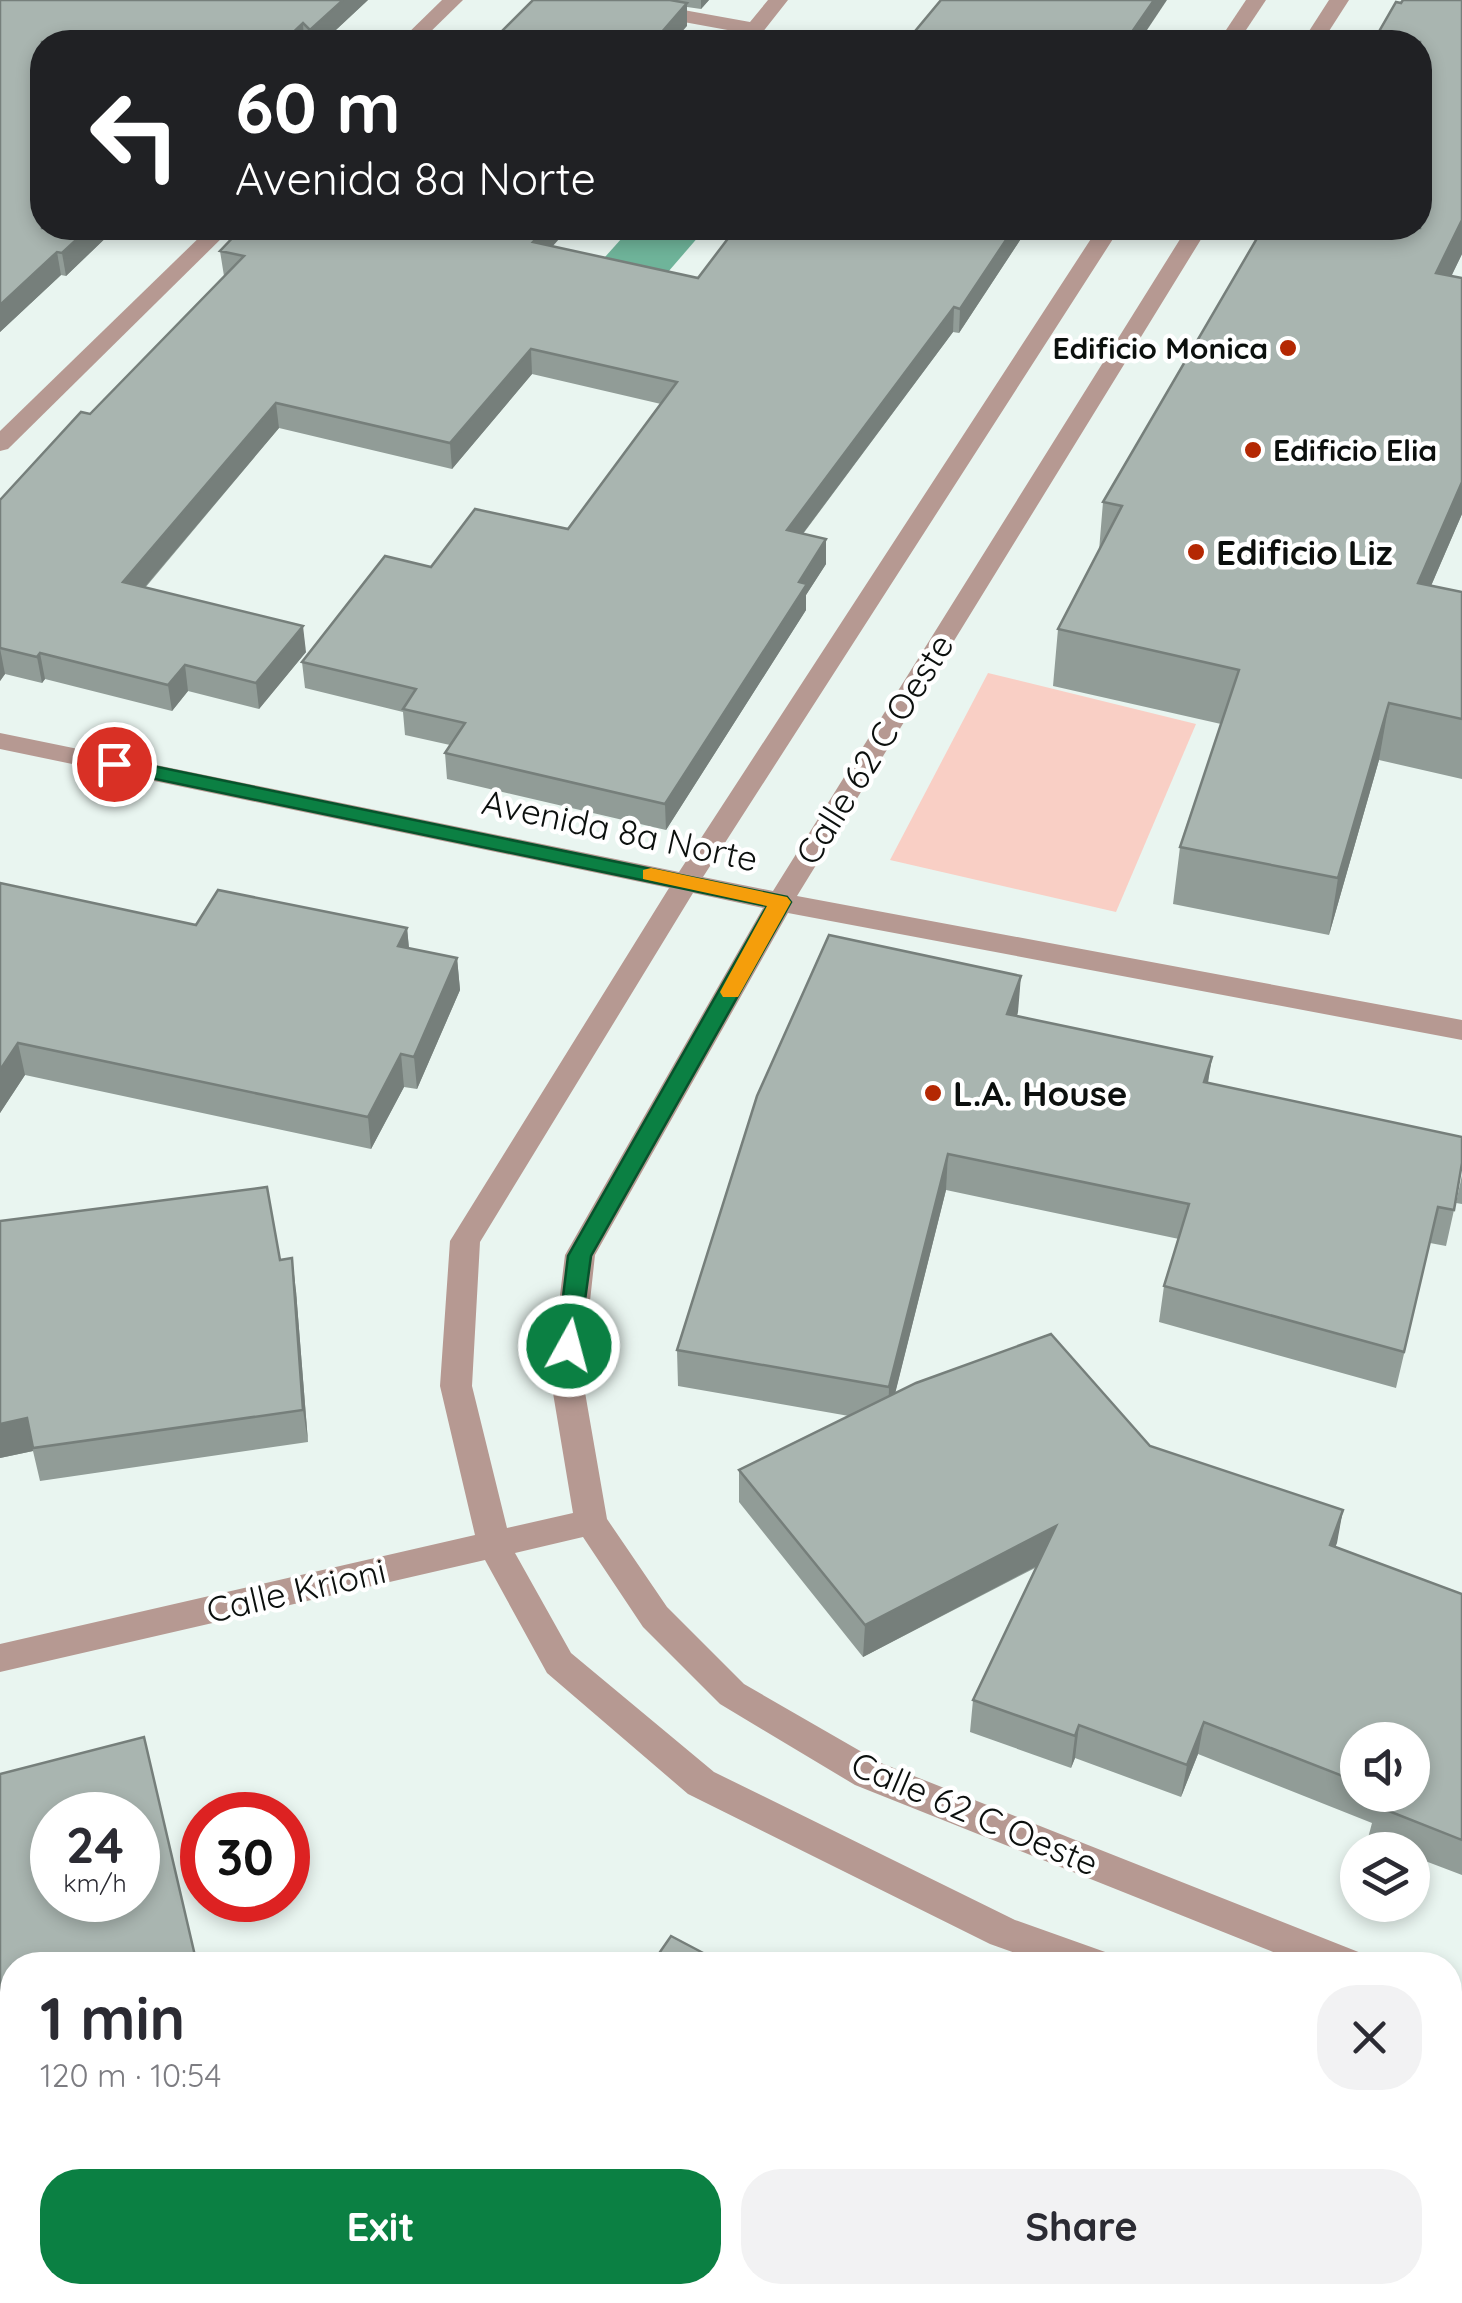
<!DOCTYPE html>
<html lang="en">
<head>
<meta charset="utf-8">
<style>
	:root { --surface:#fff; --page:#f2f2f3; --text:#2b2b33; --muted:#7c7c81; --accent:#0b8043 }
	body { margin:0; font-family:Quicksand,sans-serif; background:var(--page); color:var(--text); height:100vh; display:flex; flex-direction:column; font-size:38px; white-space:nowrap }
	* { box-sizing:border-box; margin:0 }
	p { font-size:32px; color:var(--muted) }
	.icon { flex:none; width:55px; height:55px; fill:none; stroke:currentColor; stroke-width:2; stroke-linecap:round; stroke-linejoin:round }
	.map { position:relative; flex:1; overflow:hidden }
	.details { position:absolute; left:0px; top:1952px; width:1462px; height:352px; display:flex; flex-direction:column; background:var(--surface); border-radius:40px 40px 0 0; box-shadow:0 5px 15px #0003 }
	.details>* { flex:none }
	.hud { position:absolute; left:30px; top:30px; width:1402px; height:210px; border-radius:40px; box-shadow:0 5px 15px #0003; background:#202124; color:#fff; overflow:hidden }
	.fabs { position:absolute; left:1340px; top:1722px; display:grid; gap:20px }
	.fabs a { display:grid; place-items:center; width:90px; height:90px; border-radius:50%; background:var(--surface); box-shadow:0 5px 15px #0003; font-size:50px }
	.speed { position:absolute; left:30px; top:1792px; display:flex; gap:20px; font-size:50px; font-weight:700; text-align:center }
	.speed>* { display:grid; place-content:center; width:130px; height:130px; border-radius:50%; background:var(--surface); box-shadow:0 5px 15px #0003; line-height:1 }
	.speed small { font-size:25px; font-weight:400 }
	.speed .limit { border:15px solid #d22; background:#fff; color:#111 }
	.pin { position:absolute; display:grid; place-items:center; width:85px; height:85px; color:#fff; margin:-42px; border:5px solid #fff; border-radius:50%; box-shadow:0 2px 10px #0007 }
	.me { position:absolute; width:110px; margin:-55px; rotate:7deg; stroke-linejoin:round; filter:drop-shadow(0 0 8px #0008) }
	.turn { display:flex; align-items:center; gap:35px; height:210px; padding:0 40px; font-size:45px }
	.turn .icon { width:130px; height:130px; stroke-width:2.5 }
	.turn b { display:block; font-size:70px; line-height:85px }
	.round { display:grid; place-items:center; flex:none; width:105px; height:105px; border-radius:40px; background:var(--page) }
	.overview { display:flex; align-items:center; justify-content:space-between; height:170px; padding:0 40px }
	h1 { font-size:60px; font-weight:800; line-height:75px }
	.cta { display:flex; gap:20px; margin-top:auto; padding:20px 40px }
	.cta a { flex:1; height:115px; border-radius:40px; background:var(--accent); color:#fff; font-size:40px; font-weight:800; line-height:115px; text-align:center }
	.cta a+a { background:var(--page); color:var(--text) }
	.map>svg:first-child { display:block }
</style>
</head>
<body>
<div class="map">
<svg width="1462" height="2303" viewBox="0 0 1462 2303">
	<rect width="100%" height="100%" fill="#e9f5f0"/>
	<path fill="#f9cfc5" d="M988,673L1196,724L1116,912L890,860Z"/>
	<path fill="#6fb49a" d="M631,228H706L668,272L605,257Z"/>
	<g fill="none" stroke-linecap="round" stroke-linejoin="round">
		<path fill="#b69992" fill-rule="evenodd" d="M586,0H628L750,22L768,0H788L762,33L755,35L596,6Z"/>
		<g fill="#b69992" fill-rule="evenodd">
			<path d="M442,0H463L420,42H399Z"/>
			<path d="M1246,0H1266L1238,42H1218Z"/>
			<path d="M1329,0H1349L1322,42H1302Z"/>
			<path d="M209,228H232L8,449L0,451V431Z"/>
			<path d="M1098,228H1120L703,877L773,891L1187,228H1208L797,896L1462,1020V1040L788,913L595,1255L582,1375L607,1519L667,1607L744,1684L881,1763L1361,1953L1367,1965H1306L855,1785L720,1704L643,1627L583,1537L515,1553L571,1653L714,1772L1015,1920L1108,1953L1114,1965H1049L990,1944L688,1794L547,1673L485,1560L0,1672V1644L475,1535L440,1386L450,1241L669,888L0,749V733L679,872ZM693,893L763,908L565,1255L550,1375L573,1513L507,1528L472,1386L480,1242Z"/>
			<path d="M1450,2002L1462,2006V2042L1450,2038Z"/>
			<path d="M1450,2100L1462,2105V2143L1450,2138Z"/>
		</g>
	</g>
	<g fill="#919c97" fill-rule="evenodd">
		<path d="M0,0H368L323,42H42L116,228L66,276L61,275L0,332Z"/>
		<path d="M533,0H709L701,9L687,7V26Z"/>
		<path d="M1462,0V254L1451,276L1462,278V514L1431,586L1462,592V779L1379,760L1329,935L1173,904L1180,847L1221,724L1053,686L1058,629L1099,551L1103,502L1401,3Z"/>
		<path d="M1028,228L959,333L953,332L803,534L826,564L806,595V610L666,830L447,779L445,753L450,745L405,735L403,712L305,688L302,662L431,567L568,529L661,404L532,374L452,469L279,428L145,588L306,652L259,709L188,691L172,711L45,679L42,683L5,674L0,681V500L90,414L224,276L220,251L552,246L698,278Z"/>
		<path d="M0,883L196,925L407,928L409,948L457,958L460,990L417,1089L404,1087L371,1149L25,1075L0,1113Z"/>
		<path d="M1018,1012L1017,1016L1212,1057L1208,1083L1454,1210L1446,1246L1430,1243L1396,1388L1159,1322L1164,1286L1179,1239L946,1190L895,1393L1150,1446L1343,1510L1335,1547L1462,1594V1875L1412,1856V1850H1398L1368,1838L1372,1823L1198,1754L1181,1797L1075,1758L1071,1768L970,1732L973,1700L1037,1567L863,1657L739,1502V1470L849,1416L678,1386L677,1350ZM1358,1740L1412,1795H1358Z"/>
		<path d="M1462,1175V1204L1456,1203Z"/>
		<path d="M0,1221L280,1260L296,1291L308,1442L40,1481L33,1451L0,1458Z"/>
		<path d="M515,2292H758L752,2303H533Z"/>
	</g>
	<g fill="#767f7b">
		<path d="M343,0H368L323,42H311L310,30Z"/>
		<path d="M701,0H709L701,9Z"/>
		<path d="M1154,0H1167L1139,42H1125Z"/>
		<path d="M687,3V26L673,42H654Z"/>
		<path d="M303,23L304,42H283Z"/>
		<path d="M1462,220V254L1427,327L1436,273Z"/>
		<path d="M89,228H116L66,276L62,253Z"/>
		<path d="M546,228H569L534,267L533,242Z"/>
		<path d="M1014,228H1028L959,333L960,309Z"/>
		<path d="M57,252L61,275L0,332V305Z"/>
		<path d="M954,307L953,332L786,556L787,530Z"/>
		<path d="M531,349L532,374L452,469L450,443Z"/>
		<path d="M276,403L279,428L127,608L123,582Z"/>
		<path d="M1462,482V514L1408,639L1418,583Z"/>
		<path d="M826,539V564L806,595V610L666,830L665,804Z"/>
		<path d="M303,626L306,652L259,709L256,683Z"/>
		<path d="M0,648L5,674L0,681Z"/>
		<path d="M40,653L45,679L42,683L37,657Z"/>
		<path d="M185,665L188,691L172,711L168,685Z"/>
		<path d="M1389,703L1379,760L1329,935L1338,878Z"/>
		<path d="M407,928L410,960L398,946Z"/>
		<path d="M457,958L460,990L417,1089L414,1057Z"/>
		<path d="M1021,976L1018,1012L1004,1050L1007,1014Z"/>
		<path d="M18,1043L25,1075L0,1113V1070Z"/>
		<path d="M401,1054L404,1087L371,1149L368,1117Z"/>
		<path d="M1212,1057L1206,1093L1204,1082Z"/>
		<path d="M948,1154L946,1190L888,1422L889,1387Z"/>
		<path d="M292,1258L296,1291L308,1442L303,1410Z"/>
		<path d="M27,1418L33,1451L0,1458V1424Z"/>
		<path d="M1343,1510L1337,1543L1323,1578L1330,1545Z"/>
		<path d="M1056,1526L1052,1558L863,1657L865,1625Z"/>
		<path d="M1204,1722L1198,1754L1181,1797L1187,1765Z"/>
		<path d="M1079,1725L1075,1758L1071,1768L1075,1736Z"/>
		<path d="M196,1960L197,1965H176Z"/>
		<path d="M12,2202V2230L0,2234V2205Z"/>
		<path d="M735,2292H758L752,2303H729Z"/>
	</g>
	<g fill="#a9b5b0" stroke="#767f7b" stroke-width="2.5" fill-rule="evenodd">
		<path d="M0,0H343L310,30L303,23L283,42H42V228H89L62,253L57,252L0,305Z"/>
		<path d="M533,0H670L687,3L654,41L661,42H491Z"/>
		<path d="M941,0H1154L1125,42H906Z"/>
		<path d="M1403,0H1462V220L1436,273L1462,278V482L1418,583L1462,592V719L1389,703L1338,878L1180,847L1239,670L1058,629L1122,506L1103,502L1263,228H1420V42H1373L1396,2L1401,3Z"/>
		<path d="M242,228H546L533,242L698,278L736,228H1014L960,309L954,307L787,530L826,539L799,582L807,584L665,804L445,753L465,723L403,709L416,689L302,662L385,556L431,567L475,509L568,529L677,382L531,349L450,443L276,403L123,582L303,626L256,683L185,665L168,685L40,653L37,657L0,648V500L81,412L90,414L244,256L220,251Z"/>
		<path d="M0,883L196,925L218,890L407,928L398,946L457,958L414,1057L401,1054L368,1117L18,1043L0,1070Z"/>
		<path d="M829,935L1021,976L1007,1014L1212,1057L1204,1082L1462,1137V1163L1454,1210L1438,1207L1404,1352L1164,1286L1189,1204L948,1154L889,1387L677,1350L757,1096Z"/>
		<path d="M267,1187L280,1260L292,1258L303,1410L33,1448L27,1418L0,1424V1221Z"/>
		<path d="M1051,1334L1150,1446L1343,1510L1330,1545L1462,1594V1840L1376,1806L1381,1795H1412V1740H1358V1782L1204,1722L1187,1765L1079,1725L1075,1736L973,1700L1056,1526L865,1625L739,1470L916,1383Z"/>
		<path d="M144,1737L196,1960L176,1965H12V2202L0,2205V1774ZM52,1815H138V1900H52Z"/>
		<path d="M671,1936L726,1965H651Z"/>
		<path d="M577,2292H735L729,2303H595Z"/>
		<path d="M1155,2292H1431L1450,2303H1157L1151,2300Z"/>
	</g>
	<path fill="#0b8043" stroke="#07532c" stroke-width="2.5" d="M114,758L787,897L791,902L591,1256L578,1352H561L557,1346L568,1256L767,906L107,769L104,764Z"/>
	<path fill="#f59e0b" d="M651,868L787,897L791,902L738,997H723L720,992L767,906L643,879V870Z"/>
	<g fill="#b42803" stroke="#fff" stroke-width="4">
		<circle cx="1288" cy="348" r="10"/>
		<circle cx="1253" cy="450" r="10"/>
		<circle cx="1196" cy="552" r="10"/>
		<circle cx="933" cy="1093" r="10"/>
	</g>
	<g text-anchor="middle" dominant-baseline="central" stroke-width="9" stroke-linejoin="round" paint-order="stroke">
		<g font-size="30" font-weight="bold" fill="#0c100e" stroke="#fff" text-anchor="end">
			<text x="1268" y="348">Edificio Monica</text>
			<text x="1273" y="450" text-anchor="start">Edificio Elia</text>
		</g>
		<g font-size="35" font-weight="bold" fill="#0c100e" stroke="#fff" text-anchor="start">
			<text x="1216" y="552">Edificio Liz</text>
			<text x="953" y="1093">L.A. House</text>
		</g>
		<g font-size="35" fill="#0c100e" stroke="#fff">
			<text transform="translate(874 749) rotate(-58)">Calle 62 C Oeste</text>
			<text transform="translate(620 830) rotate(12)">Avenida 8a Norte</text>
			<text transform="translate(296 1590) rotate(-13)">Calle Krioni</text>
			<text transform="translate(975 1813) rotate(23)">Calle 62 C Oeste</text>
		</g>
	</g>
</svg>
<div class="fabs">
<a><svg class="icon" aria-label="sound" viewBox="0 0 24 24"><path d="M4 9h4l5-4v14l-5-4H4zM17 9q2 3 0 6"/></svg></a>
<a><svg class="icon" aria-label="layers" viewBox="0 0 24 24"><path d="M12 4l9 5-9 5-9-5zM3 14l9 5 9-5"/></svg></a>
</div>
<div class="speed"><div>24<small>km/h</small></div><div class="limit">30</div></div>
<div class="pin" style="left:114px;top:764px;background:#d93025"><svg class="icon" aria-label="arrive" viewBox="0 0 24 24"><path d="M6 21V4h12l-3 4 3 4H6"/></svg></div>
<svg class="me" style="left:569px;top:1346px" viewBox="-20 -20 40 40"><circle r="17" fill="#0b8043" stroke="#fff" stroke-width="3"/><path d="M0-11L8 9 0 5-8 9z" fill="#fff"/></svg>
<div class="hud">
<div class="turn"><svg class="icon" aria-label="left" viewBox="0 0 24 24"><path d="M17 20v-9H6M10 6l-5 5 5 5"/></svg><div><b>60 m</b>Avenida 8a Norte</div></div>
</div>
<section class="details">
<div class="overview"><div><h1>1 min</h1><p>120 m · 10:54</p></div><a class="round"><svg class="icon" aria-label="close" viewBox="0 0 24 24"><path d="M6 6l12 12M18 6L6 18"/></svg></a></div>
<div class="cta"><a>Exit</a><a>Share</a></div>
</section>
</div>
</body>
</html>
